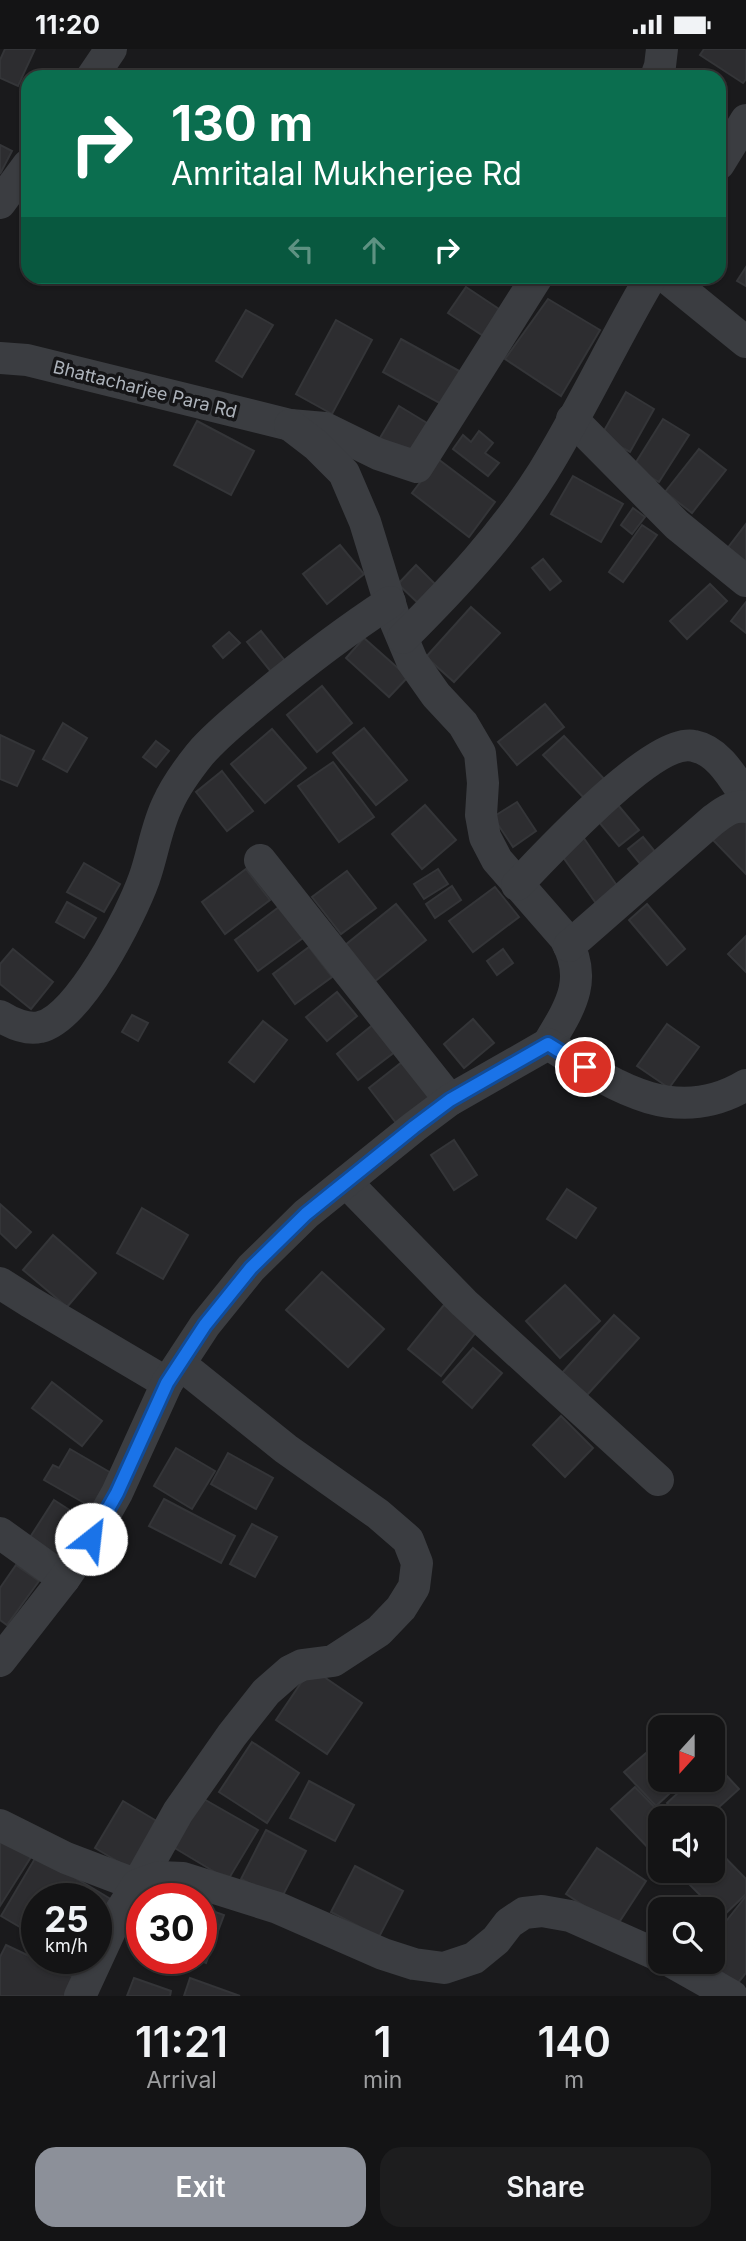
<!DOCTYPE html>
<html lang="en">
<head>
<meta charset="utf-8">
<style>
	:root { --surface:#141415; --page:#1d1d1e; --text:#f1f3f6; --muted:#9d9ea0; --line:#333334; --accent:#8c9099 }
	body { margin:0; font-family:Inter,sans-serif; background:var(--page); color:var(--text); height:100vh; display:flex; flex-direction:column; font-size:26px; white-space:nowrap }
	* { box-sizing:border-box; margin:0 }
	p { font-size:23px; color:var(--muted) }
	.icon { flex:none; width:38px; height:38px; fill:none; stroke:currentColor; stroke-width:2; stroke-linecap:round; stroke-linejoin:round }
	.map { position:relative; height:1947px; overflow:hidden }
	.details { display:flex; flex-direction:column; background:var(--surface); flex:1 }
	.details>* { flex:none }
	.top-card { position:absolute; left:21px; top:21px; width:705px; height:214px; border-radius:21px; box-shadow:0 2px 5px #0004,0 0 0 2px var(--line); background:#0b6e4f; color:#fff; overflow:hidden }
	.needle { width:46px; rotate:201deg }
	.fabs { position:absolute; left:648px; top:1666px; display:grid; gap:14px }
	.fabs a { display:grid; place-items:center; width:77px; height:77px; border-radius:14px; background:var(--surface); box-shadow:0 2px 5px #0004,0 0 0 2px var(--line); font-size:35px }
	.speed { position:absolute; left:21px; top:1834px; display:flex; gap:14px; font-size:35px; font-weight:700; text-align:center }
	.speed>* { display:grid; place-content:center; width:91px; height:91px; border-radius:50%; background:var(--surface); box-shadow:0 2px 5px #0004,0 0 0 2px var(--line); line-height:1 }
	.speed small { font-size:18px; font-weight:400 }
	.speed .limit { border:10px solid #d22; background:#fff; color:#111 }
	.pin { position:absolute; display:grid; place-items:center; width:60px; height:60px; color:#fff; margin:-30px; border:4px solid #fff; border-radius:50%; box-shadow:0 2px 7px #0007 }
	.me { position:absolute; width:77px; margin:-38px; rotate:29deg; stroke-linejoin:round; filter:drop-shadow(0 0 5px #0008) }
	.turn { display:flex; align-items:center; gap:24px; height:147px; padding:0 35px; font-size:32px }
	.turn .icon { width:91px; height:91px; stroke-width:2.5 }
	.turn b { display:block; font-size:49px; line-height:60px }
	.lanes { display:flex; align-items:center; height:66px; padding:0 35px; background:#0003; justify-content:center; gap:35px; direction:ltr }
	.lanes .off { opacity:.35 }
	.eta { display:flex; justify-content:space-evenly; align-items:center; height:119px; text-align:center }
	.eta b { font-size:42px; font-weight:600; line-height:49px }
	.primary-button { display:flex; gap:14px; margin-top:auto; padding:14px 35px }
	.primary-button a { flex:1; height:80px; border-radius:21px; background:var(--accent); color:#fff; font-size:28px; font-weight:600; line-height:80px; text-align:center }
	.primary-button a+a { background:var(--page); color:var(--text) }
	.status { display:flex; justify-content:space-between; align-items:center; height:49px; padding:0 35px; background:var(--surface); direction:ltr }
	.status svg { height:19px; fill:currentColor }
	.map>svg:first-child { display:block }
</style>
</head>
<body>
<div class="status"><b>11:20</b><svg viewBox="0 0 49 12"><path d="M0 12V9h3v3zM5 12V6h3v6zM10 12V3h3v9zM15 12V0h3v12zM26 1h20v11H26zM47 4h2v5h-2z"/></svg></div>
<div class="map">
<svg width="746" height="1947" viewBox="0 0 746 1947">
	<rect width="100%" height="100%" fill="#1a1a1c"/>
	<g fill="#2d2d30" stroke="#343538" stroke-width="2">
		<path d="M5,0H35L18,37L0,29V11Z"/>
		<path d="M704,0H746V30L743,34L700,6Z"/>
		<path d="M0,96L12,102L0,125Z"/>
		<path d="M746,218V237L737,232Z"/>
		<path d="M616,228H632L625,235Z"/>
		<path d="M466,238L502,262L485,288L448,264Z"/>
		<path d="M548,250L600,281L561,347L505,310Z"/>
		<path d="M246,261L273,276L242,328L216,312Z"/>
		<path d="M336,271L372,291L332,365L296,345Z"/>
		<path d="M401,290L461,323L443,356L383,323Z"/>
		<path d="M626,343L654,360L630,403L601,387Z"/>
		<path d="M399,357L432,377L413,409L380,389Z"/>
		<path d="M663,370L689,386L659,433L633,418Z"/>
		<path d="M197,372L254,402L231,446L174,416Z"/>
		<path d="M479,382L493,394L485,404L499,414L488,427L453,400L463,386L471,393Z"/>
		<path d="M699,400L726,421L692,464L665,443Z"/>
		<path d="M438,410L495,453L469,488L412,444Z"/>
		<path d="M573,427L623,455L601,493L551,465Z"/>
		<path d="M633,459L645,468L632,485L621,476Z"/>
		<path d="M746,475V522L723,505Z"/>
		<path d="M642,476L657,486L623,533L609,523Z"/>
		<path d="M340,496L364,525L327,555L303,525Z"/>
		<path d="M543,510L561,532L550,541L532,519Z"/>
		<path d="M416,516L437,537L419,555L398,535Z"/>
		<path d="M710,535L727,552L687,590L670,572Z"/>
		<path d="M746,553V584L731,572Z"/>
		<path d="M471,558L500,584L454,633L426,608Z"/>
		<path d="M261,582L286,613L272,624L247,593Z"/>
		<path d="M229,583L240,594L223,609L213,597Z"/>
		<path d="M364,589L408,628L389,648L346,609Z"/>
		<path d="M322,637L352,674L317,703L287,666Z"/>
		<path d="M545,655L564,678L517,716L498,693Z"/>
		<path d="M63,674L87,689L67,723L43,710Z"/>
		<path d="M364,679L407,731L376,756L333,704Z"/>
		<path d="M272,680L306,719L265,754L231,715Z"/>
		<path d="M0,686L34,702L17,737L0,730Z"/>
		<path d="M564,687L606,732L586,751L543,706Z"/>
		<path d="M156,692L169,702L156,718L143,708Z"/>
		<path d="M333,713L374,768L339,793L298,737Z"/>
		<path d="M222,722L253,762L227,782L196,743Z"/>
		<path d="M517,753L536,782L513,798L493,768Z"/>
		<path d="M425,756L456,791L422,820L392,785Z"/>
		<path d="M618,756L639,781L619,797L598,772Z"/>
		<path d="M741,764L746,770V825L713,791Z"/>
		<path d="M583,788L620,841L598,857L560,804Z"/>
		<path d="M643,788L661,810L646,822L628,800Z"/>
		<path d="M84,814L120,835L104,863L67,843Z"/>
		<path d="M246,820L270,851L225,885L202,853Z"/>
		<path d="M438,820L448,835L424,850L414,835Z"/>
		<path d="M347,822L376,859L341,885L312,848Z"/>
		<path d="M452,837L461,851L435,869L426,855Z"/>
		<path d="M495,838L519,868L473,903L449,872Z"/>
		<path d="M67,853L96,869L84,889L56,873Z"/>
		<path d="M283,855L307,886L258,922L235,891Z"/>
		<path d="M396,855L426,891L374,933L344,897Z"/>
		<path d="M647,855L685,900L667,916L629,871Z"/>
		<path d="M746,887V923L728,905Z"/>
		<path d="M309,898L332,928L295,955L273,925Z"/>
		<path d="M13,900L53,933L31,960L0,935V915Z"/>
		<path d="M503,900L513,914L497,926L487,912Z"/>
		<path d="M337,943L357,967L327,992L306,968Z"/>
		<path d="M132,966L148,974L138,992L122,983Z"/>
		<path d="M473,970L494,994L464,1019L444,995Z"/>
		<path d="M263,972L287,991L254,1033L229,1013Z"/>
		<path d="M375,974L396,1002L358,1031L337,1005Z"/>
		<path d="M667,975L699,998L669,1039L637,1017Z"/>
		<path d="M402,1013L434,1052L400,1079L369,1039Z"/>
		<path d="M454,1091L477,1126L454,1141L431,1106Z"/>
		<path d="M567,1140L596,1159L576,1189L547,1170Z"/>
		<path d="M0,1155L31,1183L16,1199L0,1184Z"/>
		<path d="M142,1159L188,1186L163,1230L117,1204Z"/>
		<path d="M53,1186L96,1224L67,1258L23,1221Z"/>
		<path d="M322,1223L384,1280L348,1318L286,1261Z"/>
		<path d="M565,1236L600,1272L560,1309L526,1272Z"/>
		<path d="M444,1256L477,1282L441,1327L408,1300Z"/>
		<path d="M614,1266L639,1289L587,1346L562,1324Z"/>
		<path d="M473,1299L502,1324L472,1359L443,1333Z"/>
		<path d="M52,1333L102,1372L82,1397L32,1359Z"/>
		<path d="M561,1367L593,1399L565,1428L533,1396Z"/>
		<path d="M176,1399L215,1422L192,1460L154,1437Z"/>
		<path d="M70,1400L113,1425L93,1459L44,1431L53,1416L59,1419Z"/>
		<path d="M228,1404L273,1429L256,1460L211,1435Z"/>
		<path d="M164,1450L235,1487L221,1514L149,1477Z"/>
		<path d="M54,1451L85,1471L58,1513L27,1493Z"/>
		<path d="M252,1475L277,1488L255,1528L230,1515Z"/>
		<path d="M16,1516L39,1532L7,1576L0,1571V1539Z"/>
		<path d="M311,1619L362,1654L327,1705L276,1671Z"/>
		<path d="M660,1692V1731H684L656,1757L624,1723Z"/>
		<path d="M252,1693L299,1724L267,1774L219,1743Z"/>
		<path d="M712,1711L739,1740L707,1769H681L667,1754L692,1731H712Z"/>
		<path d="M309,1732L354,1756L335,1792L290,1769Z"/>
		<path d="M635,1738L665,1769H660V1803L656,1807L611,1760Z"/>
		<path d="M202,1749L258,1781L228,1831L173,1798Z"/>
		<path d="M123,1752L160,1774L132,1821L95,1799Z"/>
		<path d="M266,1781L306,1802L281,1850L241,1830Z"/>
		<path d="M0,1789L31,1808L0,1857Z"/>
		<path d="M712,1795L746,1830V1845L722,1868L676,1822H712Z"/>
		<path d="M597,1799L646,1832L616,1878L566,1845Z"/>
		<path d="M37,1806L114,1852L96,1881V1850H37V1888L1,1867Z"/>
		<path d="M355,1817L403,1842L379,1888L331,1863Z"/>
		<path d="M746,1847V1924L737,1935L709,1913H712V1890Z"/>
		<path d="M201,1858L224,1866L206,1914L193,1909H201Z"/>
		<path d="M6,1896L78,1930L70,1947H0V1908Z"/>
		<path d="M134,1929L171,1942L170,1947H127Z"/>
		<path d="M190,1929L240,1947H184Z"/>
	</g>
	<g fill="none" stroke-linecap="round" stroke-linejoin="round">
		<g stroke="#3b3d41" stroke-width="32">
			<path d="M92,28L111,0"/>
			<path d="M656,28L660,17L662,0"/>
			<path d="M719,115L746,71"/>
			<path d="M0,154L28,116"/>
			<path d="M666,228L746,293"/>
			<path d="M0,309L27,311L290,376L325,379L378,405L417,418L537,228"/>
			<path d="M572,370L677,476L746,532"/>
			<path d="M290,376L316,396L344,424L365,473L396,574L412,612L436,646L463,675L480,704L483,734L481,766L485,788L497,811L565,889C589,931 570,958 548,995"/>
			<path d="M403,589C454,538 504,485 543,423C582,360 613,292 651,228"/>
			<path d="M260,811L450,1051"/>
			<path d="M517,836C546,806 654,688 694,697C719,702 733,729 746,748"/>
			<path d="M569,897L713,771C724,763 732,756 746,758"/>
			<path d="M0,967C11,974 27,981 40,978C79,970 131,866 144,830C153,805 156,778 168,754C176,736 188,720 200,705C217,685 239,668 259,651C301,616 344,583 390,553"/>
			<path d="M346,1133L464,1254L658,1431"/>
			<path d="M0,1234L30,1253L167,1334"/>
			<path d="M0,1484L64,1530"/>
			<path d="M0,1612L64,1530L91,1490L117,1444L167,1334L205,1276L251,1219L306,1165L414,1078L450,1051L548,995C610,1034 673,1080 746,1036"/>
			<path d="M0,1776L66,1809L137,1836L178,1763L232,1686L266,1643L290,1622L302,1616L333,1612L379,1582L401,1559L414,1538L417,1514L408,1491L378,1465L286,1400L180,1315"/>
			<path d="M672,1913L732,1947"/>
			<path d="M80,1947L116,1869L137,1836L159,1828L183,1829L278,1859L383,1905L414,1915L444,1919L474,1909L496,1891L509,1874L524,1864L542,1862L570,1867L660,1907"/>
		</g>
	</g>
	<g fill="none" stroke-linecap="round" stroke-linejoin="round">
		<defs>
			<path id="route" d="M91,1490L117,1444L167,1334L205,1276L251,1219L306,1165L414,1078L450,1051L548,995L585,1018"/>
		</defs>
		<use href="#route" stroke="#114b97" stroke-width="18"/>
		<use href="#route" stroke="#1a73e8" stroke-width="12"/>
	</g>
	<g text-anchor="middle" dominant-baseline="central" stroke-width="7" stroke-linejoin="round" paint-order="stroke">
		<g font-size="18" fill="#adb3bb" stroke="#151517">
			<text transform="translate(145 340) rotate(14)">Bhattacharjee Para Rd</text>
		</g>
	</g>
</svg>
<div class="fabs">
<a><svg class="needle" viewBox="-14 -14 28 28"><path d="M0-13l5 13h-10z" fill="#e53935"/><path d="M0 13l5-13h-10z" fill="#9d9ea0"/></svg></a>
<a><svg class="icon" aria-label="sound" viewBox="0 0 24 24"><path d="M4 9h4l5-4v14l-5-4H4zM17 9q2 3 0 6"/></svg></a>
<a><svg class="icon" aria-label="search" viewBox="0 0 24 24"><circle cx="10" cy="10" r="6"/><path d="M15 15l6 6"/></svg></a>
</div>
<div class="speed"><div>25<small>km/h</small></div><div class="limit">30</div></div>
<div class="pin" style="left:585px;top:1018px;background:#d93025"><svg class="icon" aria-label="arrive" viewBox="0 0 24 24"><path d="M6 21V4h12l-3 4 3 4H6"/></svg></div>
<svg class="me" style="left:91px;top:1490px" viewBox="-20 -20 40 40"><circle r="19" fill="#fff"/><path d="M0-13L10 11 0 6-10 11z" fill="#1a73e8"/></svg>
<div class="top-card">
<div class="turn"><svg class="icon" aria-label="right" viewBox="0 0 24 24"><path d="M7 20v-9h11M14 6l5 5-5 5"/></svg><div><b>130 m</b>Amritalal Mukherjee Rd</div></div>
<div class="lanes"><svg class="icon off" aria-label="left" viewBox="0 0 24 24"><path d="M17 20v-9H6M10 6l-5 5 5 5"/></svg><svg class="icon off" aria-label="ahead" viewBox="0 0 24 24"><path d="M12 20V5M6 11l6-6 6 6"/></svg><svg class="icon" aria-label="right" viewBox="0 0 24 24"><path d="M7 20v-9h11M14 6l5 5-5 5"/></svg></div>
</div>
</div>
<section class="details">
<div class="eta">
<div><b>11:21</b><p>Arrival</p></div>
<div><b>1</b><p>min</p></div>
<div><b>140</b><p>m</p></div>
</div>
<div class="primary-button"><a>Exit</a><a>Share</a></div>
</section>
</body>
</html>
